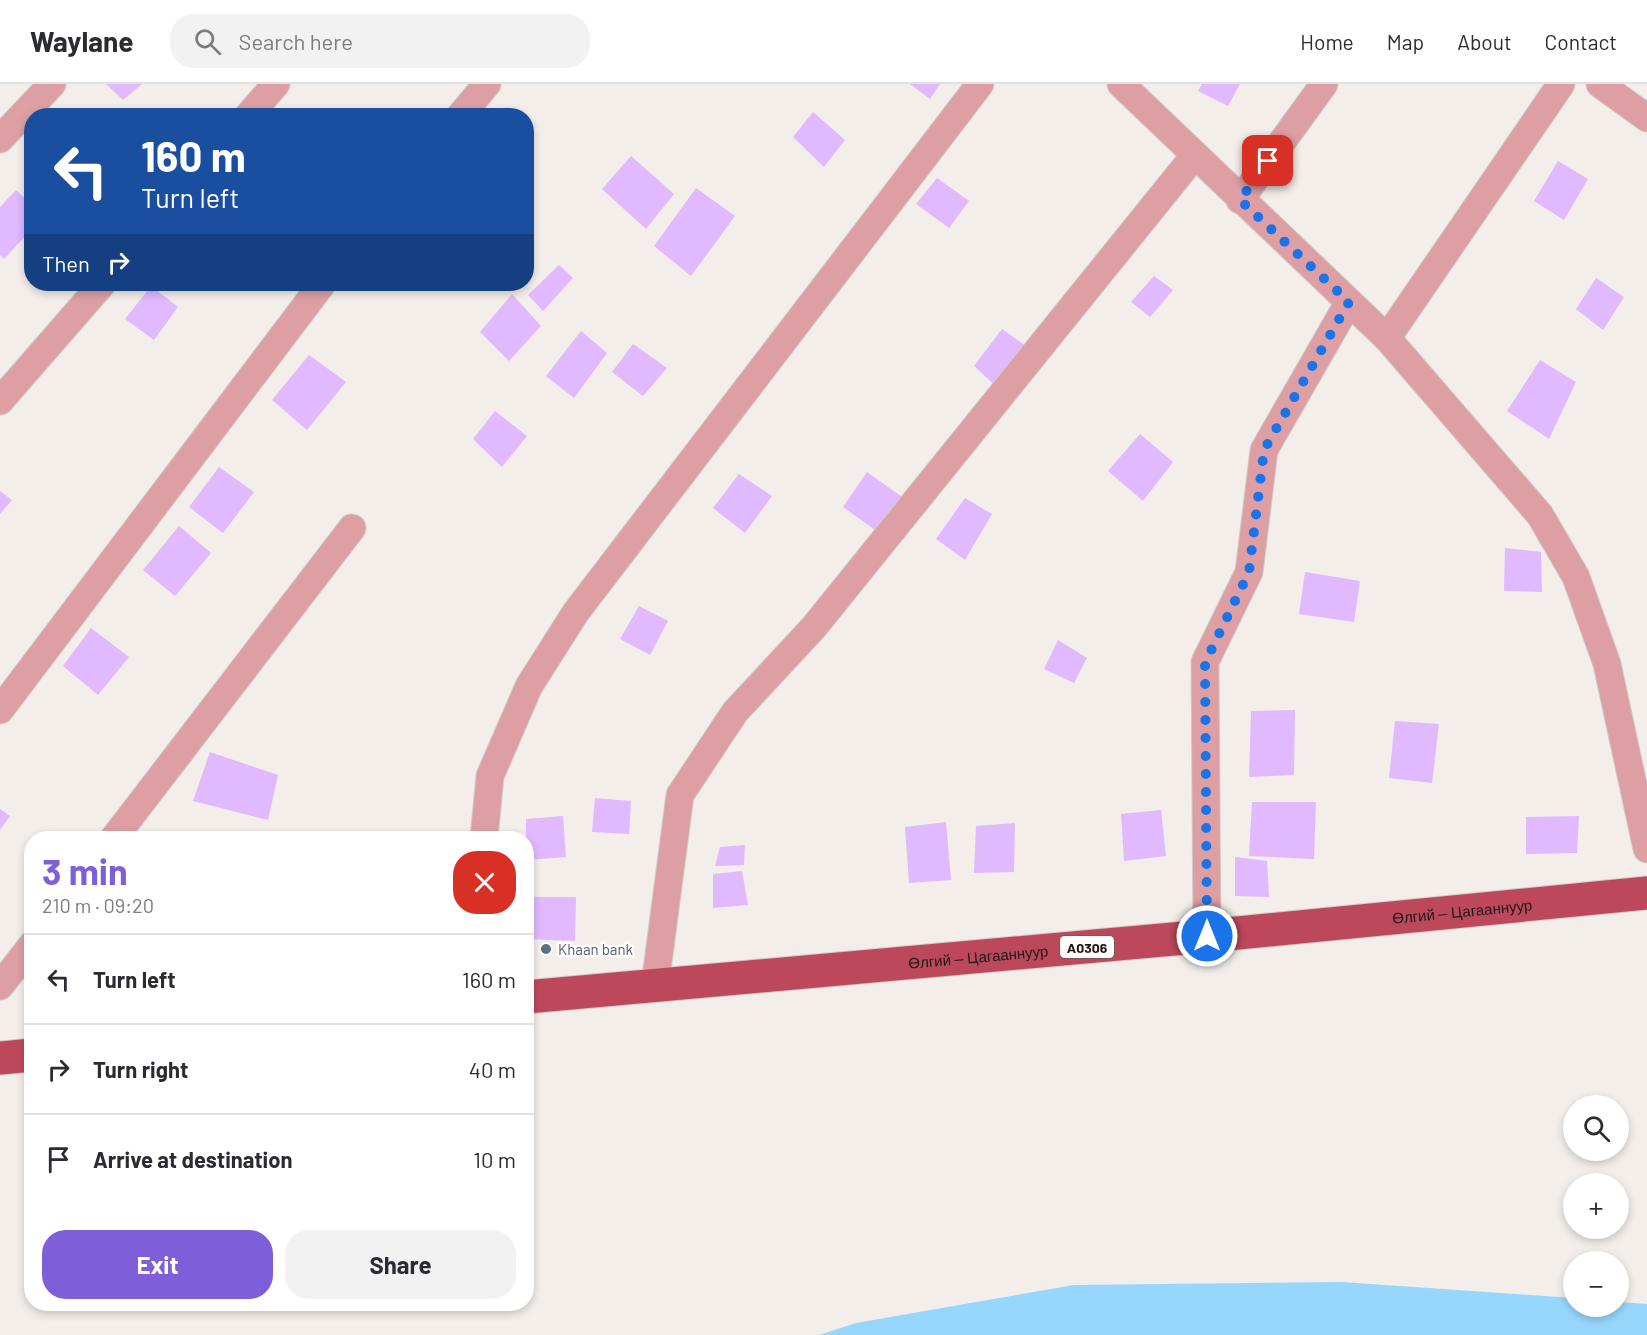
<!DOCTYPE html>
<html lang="en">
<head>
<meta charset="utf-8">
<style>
	:root { --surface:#fff; --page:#f2f2f3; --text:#2b2b33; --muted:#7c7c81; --line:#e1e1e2; --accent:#7e5ed9 }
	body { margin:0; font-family:Barlow,sans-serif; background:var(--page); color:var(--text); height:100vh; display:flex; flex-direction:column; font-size:22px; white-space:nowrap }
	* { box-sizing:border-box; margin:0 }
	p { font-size:20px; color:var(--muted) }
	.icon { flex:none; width:33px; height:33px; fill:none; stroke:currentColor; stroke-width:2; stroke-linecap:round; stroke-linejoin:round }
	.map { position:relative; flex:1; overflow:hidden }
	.side { position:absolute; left:24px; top:747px; width:510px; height:480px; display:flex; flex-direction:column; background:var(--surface); border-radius:24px; box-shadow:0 3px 9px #0003 }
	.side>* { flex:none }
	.banner { position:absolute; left:24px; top:24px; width:510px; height:183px; border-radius:24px; box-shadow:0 3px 9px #0003; background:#1a4fa0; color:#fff; overflow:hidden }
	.fabs { position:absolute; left:1563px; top:1011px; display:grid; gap:12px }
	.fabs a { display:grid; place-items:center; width:66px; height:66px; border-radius:50%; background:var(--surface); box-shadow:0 3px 9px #0003; font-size:30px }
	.pin { position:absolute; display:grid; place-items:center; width:51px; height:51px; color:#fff; margin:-26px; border-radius:12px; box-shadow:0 3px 9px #0006 }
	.me { position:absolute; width:66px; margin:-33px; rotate:0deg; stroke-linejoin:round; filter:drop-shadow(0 0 4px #0008) }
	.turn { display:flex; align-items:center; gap:21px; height:126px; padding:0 18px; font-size:27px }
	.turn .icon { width:78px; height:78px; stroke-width:2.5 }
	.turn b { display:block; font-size:42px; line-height:51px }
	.then { display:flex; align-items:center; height:57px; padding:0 18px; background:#0003; gap:12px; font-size:22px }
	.round { display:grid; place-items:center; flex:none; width:63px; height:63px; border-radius:24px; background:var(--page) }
	.head { display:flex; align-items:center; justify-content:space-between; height:102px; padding:0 18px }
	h1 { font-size:36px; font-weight:700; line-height:45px; color:var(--accent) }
	.button { display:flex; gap:12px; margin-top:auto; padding:12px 18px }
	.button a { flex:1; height:69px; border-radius:24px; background:var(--accent); color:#fff; font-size:24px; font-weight:700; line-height:69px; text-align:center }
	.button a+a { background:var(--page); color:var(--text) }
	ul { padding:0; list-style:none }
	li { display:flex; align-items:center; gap:18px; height:90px; padding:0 18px; border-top:2px solid var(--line) }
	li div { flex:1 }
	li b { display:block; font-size:22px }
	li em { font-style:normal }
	header { display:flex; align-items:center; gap:36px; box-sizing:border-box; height:84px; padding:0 30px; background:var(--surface); border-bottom:2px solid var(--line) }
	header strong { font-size:28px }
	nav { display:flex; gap:33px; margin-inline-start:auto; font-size:21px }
	.search { width:420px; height:54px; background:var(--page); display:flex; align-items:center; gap:15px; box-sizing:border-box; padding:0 21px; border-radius:24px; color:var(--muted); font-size:22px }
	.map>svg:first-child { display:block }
</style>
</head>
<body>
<header>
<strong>Waylane</strong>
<div class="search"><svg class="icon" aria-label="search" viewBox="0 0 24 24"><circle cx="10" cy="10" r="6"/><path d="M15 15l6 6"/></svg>Search here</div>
<nav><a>Home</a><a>Map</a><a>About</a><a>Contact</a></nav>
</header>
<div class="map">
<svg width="1647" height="1251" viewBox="0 0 1647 1251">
	<rect width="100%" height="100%" fill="#f3eee9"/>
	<path fill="#98d7fd" d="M1342,1198L1573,1214L1574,1222H1618L1619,1218L1647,1220V1251H819L856,1239L1074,1201Z"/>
	<g fill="#e0b9ff">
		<path d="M106,0H142L123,16Z"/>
		<path d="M910,0H940L930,15Z"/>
		<path d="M1202,0H1240L1228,22L1198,7Z"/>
		<path d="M813,28L845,56L824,83L793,53Z"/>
		<path d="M631,72L674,110L646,145L602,105Z"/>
		<path d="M1558,77L1588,95L1564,136L1534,117Z"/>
		<path d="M937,94L969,117L949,144L916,120Z"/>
		<path d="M696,104L735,132L691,192L654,162Z"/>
		<path d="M16,106L32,121V145L4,175L0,171V123Z"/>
		<path d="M559,181L573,194L543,227L528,211Z"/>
		<path d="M1154,192L1173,206L1150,233L1131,218Z"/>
		<path d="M1596,194L1624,213L1603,246L1576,225Z"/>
		<path d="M151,202L178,223L154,256L125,235Z"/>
		<path d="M512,210L541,242L509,277L480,248Z"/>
		<path d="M1002,245L1030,265L999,305L974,282Z"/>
		<path d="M581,247L607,269L574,314L546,292Z"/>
		<path d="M633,260L667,284L643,312L612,288Z"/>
		<path d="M309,271L346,298L307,346L272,316Z"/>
		<path d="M1540,276L1576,298L1549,355L1507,327Z"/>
		<path d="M495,327L527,352L502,383L473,355Z"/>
		<path d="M1140,350L1173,378L1143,417L1108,387Z"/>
		<path d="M219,383L254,408L223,449L189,423Z"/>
		<path d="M867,388L902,413L878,448L843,423Z"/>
		<path d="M739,390L772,412L745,449L713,424Z"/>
		<path d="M0,407L12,416L0,430Z"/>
		<path d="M965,414L992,430L965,476L936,455Z"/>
		<path d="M179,442L211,469L175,512L143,486Z"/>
		<path d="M1505,464L1541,468L1542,508L1504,507Z"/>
		<path d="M1305,488L1360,497L1354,538L1299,530Z"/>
		<path d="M639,522L668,537L650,571L620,555Z"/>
		<path d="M91,544L129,573L98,611L63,582Z"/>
		<path d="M1058,556L1087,574L1074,599L1044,585Z"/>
		<path d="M1295,626L1294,691L1249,693L1251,627Z"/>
		<path d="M1395,637L1439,640L1432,699L1389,694Z"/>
		<path d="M210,668L278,691L268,736L193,717Z"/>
		<path d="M595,714L631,717L629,750L592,748Z"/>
		<path d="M1252,718H1316L1314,775L1249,772Z"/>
		<path d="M0,725L10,732L0,746Z"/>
		<path d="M1161,726L1166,772L1124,777L1121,730Z"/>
		<path d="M563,732L566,773L526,776V735Z"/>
		<path d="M1579,732L1577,769L1526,770V733Z"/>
		<path d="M946,738L951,796L909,799L905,743Z"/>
		<path d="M1015,739L1014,788L974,789L976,742Z"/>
		<rect x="300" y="747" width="38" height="7"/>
		<path d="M745,761L744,781L715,782L720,763Z"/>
		<path d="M1235,773L1267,777L1269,813L1235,812Z"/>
		<path d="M742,787L748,821L713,824V790Z"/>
		<path d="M526,813H576L575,857L526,855Z"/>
	</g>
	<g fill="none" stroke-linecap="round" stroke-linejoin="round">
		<defs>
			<g id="minor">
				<path d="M1121,0L1387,254L1540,431L1576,493L1607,580L1647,765"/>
				<path d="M1600,0L1647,34"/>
				<path d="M248,32L276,0"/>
				<path d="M460,32L487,0"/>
				<path d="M0,55L52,0"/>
				<path d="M1240,116L1324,0"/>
				<path d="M1387,254L1561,0"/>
				<path d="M0,317L102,200"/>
				<path d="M0,626L322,200"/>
				<path d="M114,754L352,444"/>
				<path d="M484,754L490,692L529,602L576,528L980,0"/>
				<path d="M1207,852L1205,578L1249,488L1264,366L1349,218"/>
				<path d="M655,901L680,711L735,628L814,543L1195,71"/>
				<path d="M0,902L32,861"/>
			</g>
			<g id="trunk">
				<path id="s1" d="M526,913L1207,852L1647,809"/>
				<path d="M0,974L32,971"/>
			</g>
		</defs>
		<use href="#minor" stroke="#d0ccc7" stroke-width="29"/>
		<use href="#trunk" stroke="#d0ccc7" stroke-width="35"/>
		<use href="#minor" stroke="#dd9fa4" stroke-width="27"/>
		<use href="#trunk" stroke="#be485b" stroke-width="33"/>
	</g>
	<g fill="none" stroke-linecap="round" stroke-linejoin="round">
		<path stroke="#1a73e8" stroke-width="10" stroke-dasharray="0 18" d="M1207,852L1205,579L1249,488L1264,366L1349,218L1240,116L1268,77"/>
	</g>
	<circle fill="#5c6f8a" stroke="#fffcf9" stroke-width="2" cx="546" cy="865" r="6"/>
	<g text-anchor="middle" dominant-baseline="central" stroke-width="5" stroke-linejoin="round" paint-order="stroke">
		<rect fill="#fffcf9" stroke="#5f5d5b" stroke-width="1.5" x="1060" y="852" width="54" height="22" rx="4.5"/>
		<g font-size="14" font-weight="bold" fill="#1a1917">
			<text x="1087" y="863">A0306</text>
		</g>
		<g font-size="15" fill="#1a1917" stroke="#fffcf9">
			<text stroke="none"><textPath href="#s1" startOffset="940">Өлгий — Цагааннуур</textPath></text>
			<text stroke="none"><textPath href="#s1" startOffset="454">Өлгий — Цагааннуур</textPath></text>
		</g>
		<g font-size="15" fill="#4e5e75" stroke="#fffcf9" text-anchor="start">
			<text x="558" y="865">Khaan bank</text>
		</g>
	</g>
</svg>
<div class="fabs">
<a><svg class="icon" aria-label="search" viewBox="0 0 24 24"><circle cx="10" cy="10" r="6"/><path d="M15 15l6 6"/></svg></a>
<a>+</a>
<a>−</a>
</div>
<div class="pin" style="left:1268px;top:77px;background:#d93025"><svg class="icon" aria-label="arrive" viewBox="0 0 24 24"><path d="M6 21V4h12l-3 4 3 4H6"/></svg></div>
<svg class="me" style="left:1207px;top:852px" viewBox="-20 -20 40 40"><circle r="17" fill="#1a73e8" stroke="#fff" stroke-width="3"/><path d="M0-11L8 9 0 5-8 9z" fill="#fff"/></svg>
<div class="banner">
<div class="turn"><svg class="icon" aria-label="left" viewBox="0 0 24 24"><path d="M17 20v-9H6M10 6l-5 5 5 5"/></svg><div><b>160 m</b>Turn left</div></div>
<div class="then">Then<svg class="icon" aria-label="right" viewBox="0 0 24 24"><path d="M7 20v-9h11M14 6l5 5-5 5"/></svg></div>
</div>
<section class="side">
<div class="head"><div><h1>3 min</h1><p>210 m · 09:20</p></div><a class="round" style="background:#d93025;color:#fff"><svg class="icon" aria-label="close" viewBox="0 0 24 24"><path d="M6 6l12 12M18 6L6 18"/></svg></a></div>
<ul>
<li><svg class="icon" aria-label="left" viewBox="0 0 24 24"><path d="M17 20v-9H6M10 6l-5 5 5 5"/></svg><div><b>Turn left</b></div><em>160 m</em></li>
<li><svg class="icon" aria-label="right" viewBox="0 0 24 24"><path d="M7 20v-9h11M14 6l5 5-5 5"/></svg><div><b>Turn right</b></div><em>40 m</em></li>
<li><svg class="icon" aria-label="arrive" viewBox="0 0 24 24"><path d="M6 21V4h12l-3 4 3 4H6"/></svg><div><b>Arrive at destination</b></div><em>10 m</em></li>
</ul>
<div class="button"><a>Exit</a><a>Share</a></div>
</section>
</div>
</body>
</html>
